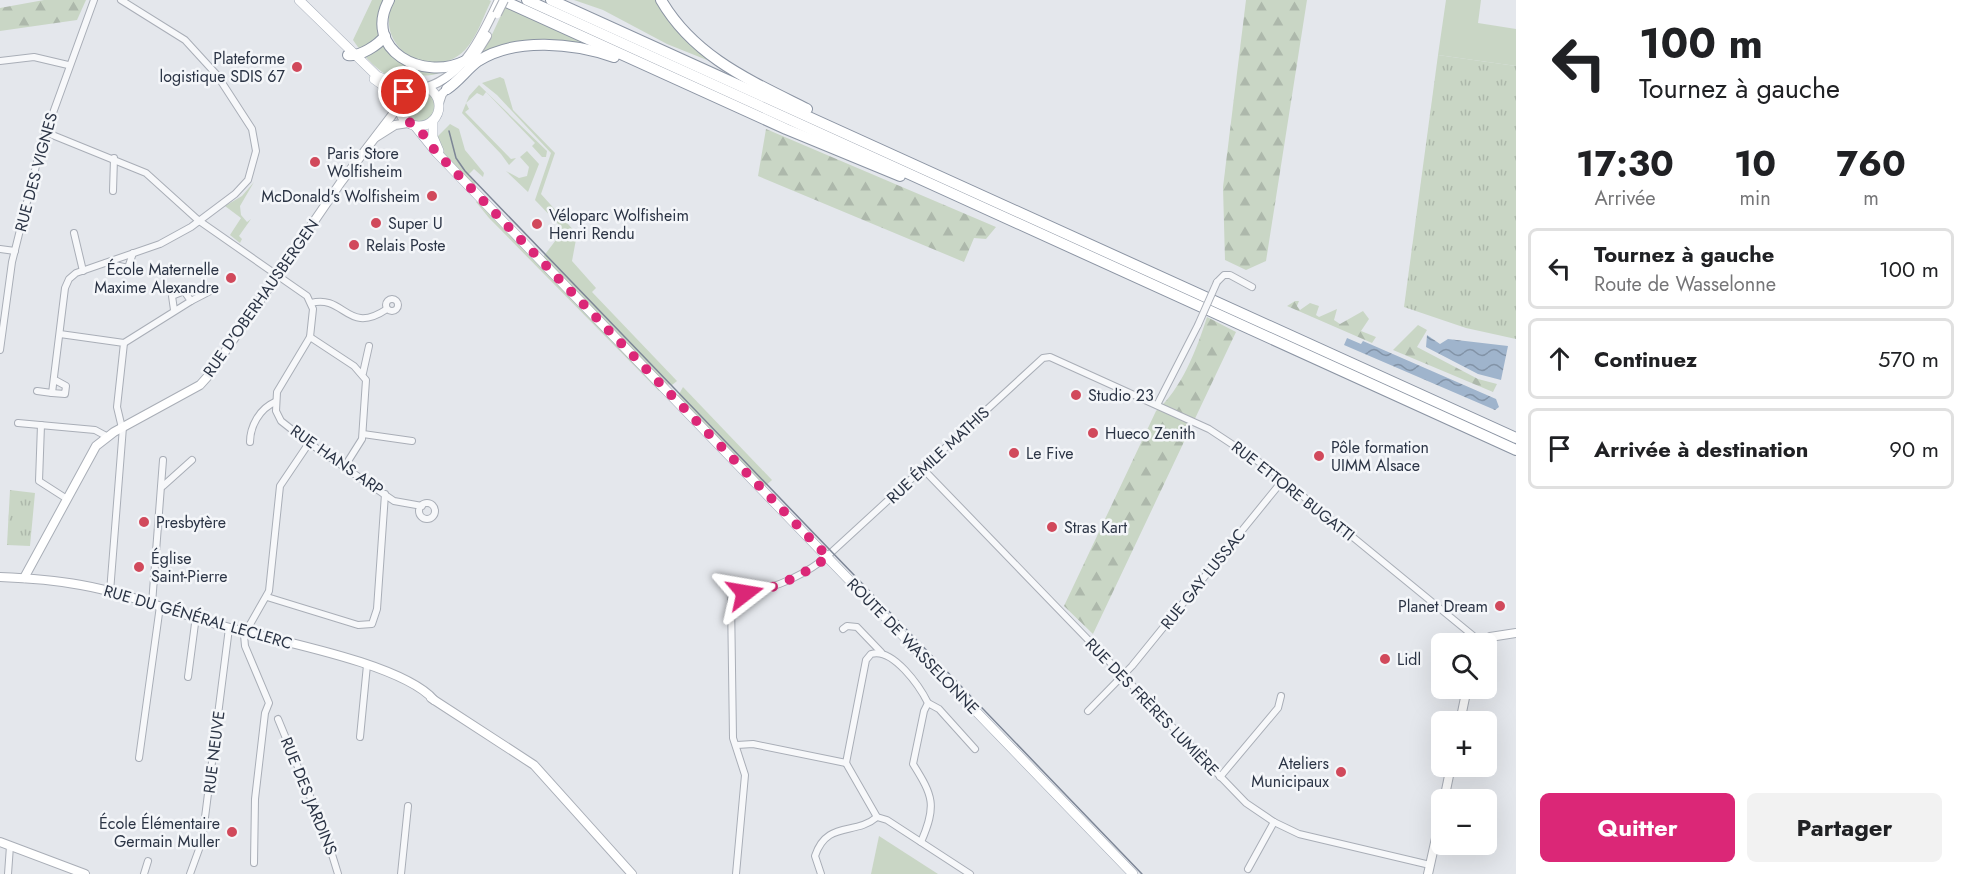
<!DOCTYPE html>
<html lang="fr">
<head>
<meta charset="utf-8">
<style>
	:root { --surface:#fff; --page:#f2f2f2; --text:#202124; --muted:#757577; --line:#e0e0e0; --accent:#db2777 }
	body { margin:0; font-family:Jost,sans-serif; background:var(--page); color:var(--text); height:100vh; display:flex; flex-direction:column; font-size:22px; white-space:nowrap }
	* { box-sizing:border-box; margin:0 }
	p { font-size:20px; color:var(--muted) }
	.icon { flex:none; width:33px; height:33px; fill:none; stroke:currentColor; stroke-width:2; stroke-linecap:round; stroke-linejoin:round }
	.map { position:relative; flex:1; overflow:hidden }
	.sheet { display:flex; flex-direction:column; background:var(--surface); width:450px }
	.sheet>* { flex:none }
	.banner { background:#fff; color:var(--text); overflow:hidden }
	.tools { position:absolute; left:1431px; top:633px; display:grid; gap:12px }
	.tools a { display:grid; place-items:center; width:66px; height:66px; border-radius:9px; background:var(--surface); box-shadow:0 6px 24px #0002; font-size:30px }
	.pin { position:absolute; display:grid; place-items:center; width:51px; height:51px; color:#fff; margin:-26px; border:3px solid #fff; border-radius:50%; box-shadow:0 2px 6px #0007 }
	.me { position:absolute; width:66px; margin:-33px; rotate:76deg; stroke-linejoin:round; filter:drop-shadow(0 0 4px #0008) }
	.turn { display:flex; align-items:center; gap:21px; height:126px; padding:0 24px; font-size:27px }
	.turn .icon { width:78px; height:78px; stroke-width:2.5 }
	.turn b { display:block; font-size:42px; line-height:51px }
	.eta { display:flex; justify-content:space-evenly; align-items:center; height:102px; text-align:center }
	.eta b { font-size:36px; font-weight:700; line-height:42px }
	.action { display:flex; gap:12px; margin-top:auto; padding:12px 24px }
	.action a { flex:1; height:69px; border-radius:9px; background:var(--accent); color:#fff; font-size:24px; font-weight:700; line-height:69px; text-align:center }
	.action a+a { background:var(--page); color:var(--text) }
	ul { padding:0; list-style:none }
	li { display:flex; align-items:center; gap:18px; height:81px; margin:0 12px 9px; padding:0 12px; border:3px solid var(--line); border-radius:9px }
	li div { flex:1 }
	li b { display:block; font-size:22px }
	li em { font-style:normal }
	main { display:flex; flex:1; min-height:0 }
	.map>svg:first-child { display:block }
</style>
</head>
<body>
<main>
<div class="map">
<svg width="1516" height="874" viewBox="0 0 1516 874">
	<defs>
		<pattern id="forest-firs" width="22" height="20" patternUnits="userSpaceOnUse" patternTransform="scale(1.5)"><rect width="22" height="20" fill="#c9d6c5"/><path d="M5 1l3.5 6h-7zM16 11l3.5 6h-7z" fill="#adb8ab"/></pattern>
		<pattern id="park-tufts" width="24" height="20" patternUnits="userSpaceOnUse" patternTransform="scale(1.5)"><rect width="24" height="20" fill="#c9d6c5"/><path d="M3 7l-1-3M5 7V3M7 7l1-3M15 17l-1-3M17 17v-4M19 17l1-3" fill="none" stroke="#adb8ab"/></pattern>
		<pattern id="water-waves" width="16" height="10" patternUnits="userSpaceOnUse" patternTransform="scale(1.5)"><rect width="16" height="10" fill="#9fb4cc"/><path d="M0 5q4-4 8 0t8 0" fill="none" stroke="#8293a7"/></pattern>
	</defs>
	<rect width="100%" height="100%" fill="#e4e7ec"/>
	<g fill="#c9d6c5">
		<path d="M372,0H386L383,6C388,32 386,66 420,70C427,71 438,70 441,72C427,80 414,70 398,81C377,71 366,59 353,40Z"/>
		<path d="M394,0H489L491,1C483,17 477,37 465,50C430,85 371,45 394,0Z"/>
		<path d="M574,0H659L712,62L667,44L603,10Z"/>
		<path d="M1446,0H1481L1478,23L1516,29V66L1438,55Z"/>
		<path d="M505,7L594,47L544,41L471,66L488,43Z"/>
		<path d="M500,77L504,79L513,110L555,153L541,194L577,234L572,261L596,288L592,292L677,381L672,385L665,384L543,257L562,232L560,226L535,200L551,153L497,95L482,83Z"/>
		<path d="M479,85L547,151L546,157H542L532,146L535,143L486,92L483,96L477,93L466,103L469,109L465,112L511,159L516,158L509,165L501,154L462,113L469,96Z"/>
		<circle cx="419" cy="106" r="16"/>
		<path d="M450,124L459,129L465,150L484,173L483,177L474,169L468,175L476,183L473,186L445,157L436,138Z"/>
		<path d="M527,151L539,164L528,192L506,171L519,178L527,176L529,167L520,157Z"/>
		<path d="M254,182L240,206L241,215L247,222L251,219L239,236L242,239L240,243L230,235L241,218L225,206L242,196Z"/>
		<path d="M478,200L660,390L659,391L489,218L476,202Z"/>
		<path d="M683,387L772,480L764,487L678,396Z"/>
		<path d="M879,836L938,874H871Z"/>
	</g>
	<g fill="url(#forest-firs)">
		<path d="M44,0H86L77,20L0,31V8Z"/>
		<path d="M1246,0H1307L1266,261L1246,270L1225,260L1223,187Z"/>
		<path d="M766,129L996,227L986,239L974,238L964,262L758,176Z"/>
		<path d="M1295,301H1299L1297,306L1300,310L1310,303L1319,306L1316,315L1319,317L1337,309L1334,320L1340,324L1363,311L1369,319L1361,331L1376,337L1372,343L1287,306Z"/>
		<path d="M1207,317L1236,332L1093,634L1064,606L1156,411C1181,390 1197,349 1207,317Z"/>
		<path d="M1418,325L1427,330L1417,347L1478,379L1497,384L1493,392L1393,350Z"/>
	</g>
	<g fill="url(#park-tufts)">
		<path d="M1438,55L1516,66V339L1466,328L1404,307Z"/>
		<path d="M10,490L35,493L30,546L7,545Z"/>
	</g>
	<g fill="url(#water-waves)">
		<path d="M1427,335L1440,344L1448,339L1508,346L1501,380L1478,374L1426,347Z"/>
		<path d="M1347,338L1361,344L1363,341L1496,399L1499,407L1495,410L1344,345Z"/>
	</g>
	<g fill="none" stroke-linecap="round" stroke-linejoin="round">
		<defs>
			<g id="street">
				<path d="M0,61L34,57L68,65"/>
				<path d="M45,132L146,173L198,220L307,296L313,309L310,337L277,392L276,411L281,421L309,443L394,501L422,506"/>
				<path d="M113,191L114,158"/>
				<path d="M74,233L83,271"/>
				<path d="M0,249L15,251"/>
				<path d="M106,263L128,268L133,253"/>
				<path d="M1217,282L1224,275H1230L1252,287"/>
				<circle cx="392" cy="305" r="6"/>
				<path d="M191,301L216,288"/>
				<path d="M311,303C345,294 347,336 387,309"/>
				<path d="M60,334L124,343L117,407L122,428"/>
				<path d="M310,337L354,366L366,380L362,439L345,466"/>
				<path d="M124,343L191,301L184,291L172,296L174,310"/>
				<path d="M0,350L12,262L41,146L94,0"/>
				<path d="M363,373L369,346"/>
				<path d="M55,380L66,386L65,394L52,393L65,288L69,279L76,273L160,244L191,227L235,194L248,180L256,151L252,129L217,75L185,40L121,0"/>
				<path d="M37,391L52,393"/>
				<path d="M1157,405L1198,325"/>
				<path d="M18,423L95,430L108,437"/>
				<path d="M41,425L39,481L67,499"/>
				<path d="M363,434L412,441"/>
				<path d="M250,442C250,427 259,409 275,402"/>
				<path d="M924,470L1246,803L1274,822L1299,834L1430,865"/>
				<path d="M163,486L192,460"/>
				<circle cx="427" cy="511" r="8"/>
				<path d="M110,592L123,427"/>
				<path d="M732,592C764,594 797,579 823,560L1043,358L1050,357L1209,429L1271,470L1482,643"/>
				<path d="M267,597L358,625L372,624L377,609L385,494"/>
				<path d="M731,599L733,738L745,775L736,874"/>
				<path d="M152,604L163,460"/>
				<path d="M843,629L847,626L857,627L881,652"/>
				<path d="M188,677L196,616"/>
				<path d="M1088,711L1132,666L1283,480"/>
				<path d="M278,719L326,835L338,874"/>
				<path d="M360,737L367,665"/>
				<path d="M737,745L753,744L846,763"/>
				<path d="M139,758L160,606"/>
				<path d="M846,763L866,660L871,654C893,647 920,687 928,703"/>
				<path d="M846,763L877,817L887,820L970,874"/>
				<path d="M1220,777L1278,708L1281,696"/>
				<path d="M921,842C937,805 933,796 913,764L924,711L928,703L939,709L975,749"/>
				<path d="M254,863L255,799L265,713L269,703L245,646L244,635L269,591L280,486L309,443"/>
				<path d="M1248,869L1274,822"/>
				<path d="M8,874L10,846"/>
				<path d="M144,874L148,861"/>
				<path d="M190,874L202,841L229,628"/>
				<path d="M401,874L408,806"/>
				<path d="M821,874L815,856C827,820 855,836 877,817"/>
			</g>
			<g id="secondary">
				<path d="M469,65L487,36"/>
				<path d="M427,87C465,75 483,34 499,0"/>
				<path d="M439,103L442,94L450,86"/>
				<path d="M376,137L395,125L408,123"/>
				<path d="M0,577C27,578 54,580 81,585C132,594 180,615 230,628C279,641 403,664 434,700"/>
				<path d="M24,578L96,446L114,432L200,385L209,375L341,182L399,106"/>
				<path d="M1482,644L1490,637L1516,633"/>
				<path d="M431,698L534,765L632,874"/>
				<path d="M1460,722L1467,688"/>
				<path d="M1444,800L1451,766"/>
				<path d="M0,842L85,874"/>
				<path d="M1428,874L1442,811"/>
			</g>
			<g id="primary">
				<path d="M299,0L377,76L408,89"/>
				<path d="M374,79L392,92L399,102"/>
				<circle cx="419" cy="106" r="20"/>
				<path d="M433,121V137L439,151"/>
				<path d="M415,126L436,152L1133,874"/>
			</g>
			<g id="highway">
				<path d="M389,0C362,50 423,82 465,61"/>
				<path d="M502,0L786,129L900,176"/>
				<path d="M527,0L1516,450"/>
				<path d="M551,0L1516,438"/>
				<path d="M661,0C694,57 751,81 807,109"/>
				<path d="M348,55C360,57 378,45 385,36"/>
				<path d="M447,89C459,81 467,69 478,61C515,37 574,43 614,57"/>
			</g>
		</defs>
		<use href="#street" stroke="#a9aeb7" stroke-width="8"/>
		<use href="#secondary" stroke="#a9aeb7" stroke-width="10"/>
		<use href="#primary" stroke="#a3abb8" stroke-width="10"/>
		<use href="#highway" stroke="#8b94a3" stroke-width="12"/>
		<use href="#street" stroke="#f7f8fa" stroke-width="6"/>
		<use href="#secondary" stroke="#fff" stroke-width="8"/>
		<use href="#primary" stroke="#fff" stroke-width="9"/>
		<use href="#highway" stroke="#fff" stroke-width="10"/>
		<path stroke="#7d8696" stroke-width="1.5" d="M449,131L456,158L465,171L1142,874"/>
		<defs>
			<path id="street-bridge" d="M1198,325L1217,282"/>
			<path id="secondary-bridge" d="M497,14L504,0"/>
		</defs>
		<use href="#street-bridge" stroke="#a9aeb7" stroke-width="8" stroke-linecap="butt"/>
		<use href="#secondary-bridge" stroke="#a9aeb7" stroke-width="10" stroke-linecap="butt"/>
		<use href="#street-bridge" stroke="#f7f8fa" stroke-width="6"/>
		<use href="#secondary-bridge" stroke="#fff" stroke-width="8"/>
	</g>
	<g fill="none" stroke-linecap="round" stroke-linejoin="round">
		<path stroke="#db2777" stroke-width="10" stroke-dasharray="0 18" d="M404,92L399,106L402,117L419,129L436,152L828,557C804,574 775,590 745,593"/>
	</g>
	<g fill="#d1495b" stroke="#f4f6f9" stroke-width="2">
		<circle cx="297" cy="67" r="6"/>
		<circle cx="315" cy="162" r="6"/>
		<circle cx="432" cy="196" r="6"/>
		<circle cx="376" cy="223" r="6"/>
		<circle cx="537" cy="224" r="6"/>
		<circle cx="354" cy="245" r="6"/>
		<circle cx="231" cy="278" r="6"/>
		<circle cx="1076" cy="395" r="6"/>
		<circle cx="1093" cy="433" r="6"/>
		<circle cx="1014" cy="453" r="6"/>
		<circle cx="1319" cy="456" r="6"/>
		<circle cx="144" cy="522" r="6"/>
		<circle cx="1052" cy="527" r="6"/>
		<circle cx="139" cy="567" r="6"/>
		<circle cx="1500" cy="606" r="6"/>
		<circle cx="1385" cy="659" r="6"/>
		<circle cx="1341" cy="772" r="6"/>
		<circle cx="232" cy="832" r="6"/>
	</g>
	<g text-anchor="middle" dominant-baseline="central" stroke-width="5" stroke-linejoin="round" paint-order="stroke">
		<g font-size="16" fill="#2b3445" stroke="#f4f6f9" text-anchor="start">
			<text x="285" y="58" text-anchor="end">Plateforme<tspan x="285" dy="18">logistique SDIS 67</tspan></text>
			<text x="327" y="153">Paris Store<tspan x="327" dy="18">Wolfisheim</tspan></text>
			<text x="420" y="196" text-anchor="end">McDonald's Wolfisheim</text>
			<text x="549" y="215">Véloparc Wolfisheim<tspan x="549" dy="18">Henri Rendu</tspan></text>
			<text x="388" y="223">Super U</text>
			<text x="366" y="245">Relais Poste</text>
			<text x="219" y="269" text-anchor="end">École Maternelle<tspan x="219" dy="18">Maxime Alexandre</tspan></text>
			<text x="1088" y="395">Studio 23</text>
			<text x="1105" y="433">Hueco Zenith</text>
			<text x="1331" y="447">Pôle formation<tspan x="1331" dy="18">UIMM Alsace</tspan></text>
			<text x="1026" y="453">Le Five</text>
			<text x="156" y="522">Presbytère</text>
			<text x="1064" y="527">Stras Kart</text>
			<text x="151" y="558">Église<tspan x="151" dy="18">Saint-Pierre</tspan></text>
			<text x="1488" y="606" text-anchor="end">Planet Dream</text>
			<text x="1397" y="659">Lidl</text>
			<text x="1329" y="763" text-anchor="end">Ateliers<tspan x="1329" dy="18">Municipaux</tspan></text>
			<text x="220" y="823" text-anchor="end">École Élémentaire<tspan x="220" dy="18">Germain Muller</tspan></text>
		</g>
		<g font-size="16" fill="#2b3445" stroke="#f4f6f9">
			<text transform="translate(36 172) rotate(-75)">RUE DES VIGNES</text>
			<text transform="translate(261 298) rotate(-55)">RUE D'OBERHAUSBERGEN</text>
			<text transform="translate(938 455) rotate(-43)">RUE ÉMILE MATHIS</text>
			<text transform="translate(337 460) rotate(35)">RUE HANS ARP</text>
			<text transform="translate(1293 491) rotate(38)">RUE ETTORE BUGATTI</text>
			<text transform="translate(1203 579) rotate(-51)">RUE GAY LUSSAC</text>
			<text transform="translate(198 617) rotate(16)">RUE DU GÉNÉRAL LECLERC</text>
			<text transform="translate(913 646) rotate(46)">ROUTE DE WASSELONNE</text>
			<text transform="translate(1152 707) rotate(46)">RUE DES FRÈRES LUMIÈRE</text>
			<text transform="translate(214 752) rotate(-83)">RUE NEUVE</text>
			<text transform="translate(309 796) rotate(68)">RUE DES JARDINS</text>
		</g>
	</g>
</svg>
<div class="tools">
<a><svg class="icon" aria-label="search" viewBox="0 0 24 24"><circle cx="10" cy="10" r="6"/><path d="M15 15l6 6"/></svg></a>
<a>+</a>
<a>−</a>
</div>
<div class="pin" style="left:404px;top:92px;background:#d93025"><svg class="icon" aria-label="arrive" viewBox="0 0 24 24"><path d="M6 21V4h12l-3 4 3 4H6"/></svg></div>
<svg class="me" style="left:745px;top:593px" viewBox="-20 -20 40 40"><path d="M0-17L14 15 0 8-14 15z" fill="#db2777" stroke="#fff" stroke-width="4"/></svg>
</div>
<section class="sheet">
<div class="banner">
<div class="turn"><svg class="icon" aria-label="left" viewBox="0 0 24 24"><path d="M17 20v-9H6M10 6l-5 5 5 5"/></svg><div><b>100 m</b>Tournez à gauche</div></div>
</div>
<div class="eta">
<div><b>17:30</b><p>Arrivée</p></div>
<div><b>10</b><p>min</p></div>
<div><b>760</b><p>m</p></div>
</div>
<ul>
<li><svg class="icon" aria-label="left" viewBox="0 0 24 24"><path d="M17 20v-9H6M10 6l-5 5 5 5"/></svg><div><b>Tournez à gauche</b><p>Route de Wasselonne</p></div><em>100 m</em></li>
<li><svg class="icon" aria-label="ahead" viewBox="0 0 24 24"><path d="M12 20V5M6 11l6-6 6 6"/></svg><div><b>Continuez</b></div><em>570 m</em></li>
<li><svg class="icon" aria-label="arrive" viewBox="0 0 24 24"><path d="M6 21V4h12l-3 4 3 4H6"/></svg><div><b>Arrivée à destination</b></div><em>90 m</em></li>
</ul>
<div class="action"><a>Quitter</a><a>Partager</a></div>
</section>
</main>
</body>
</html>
